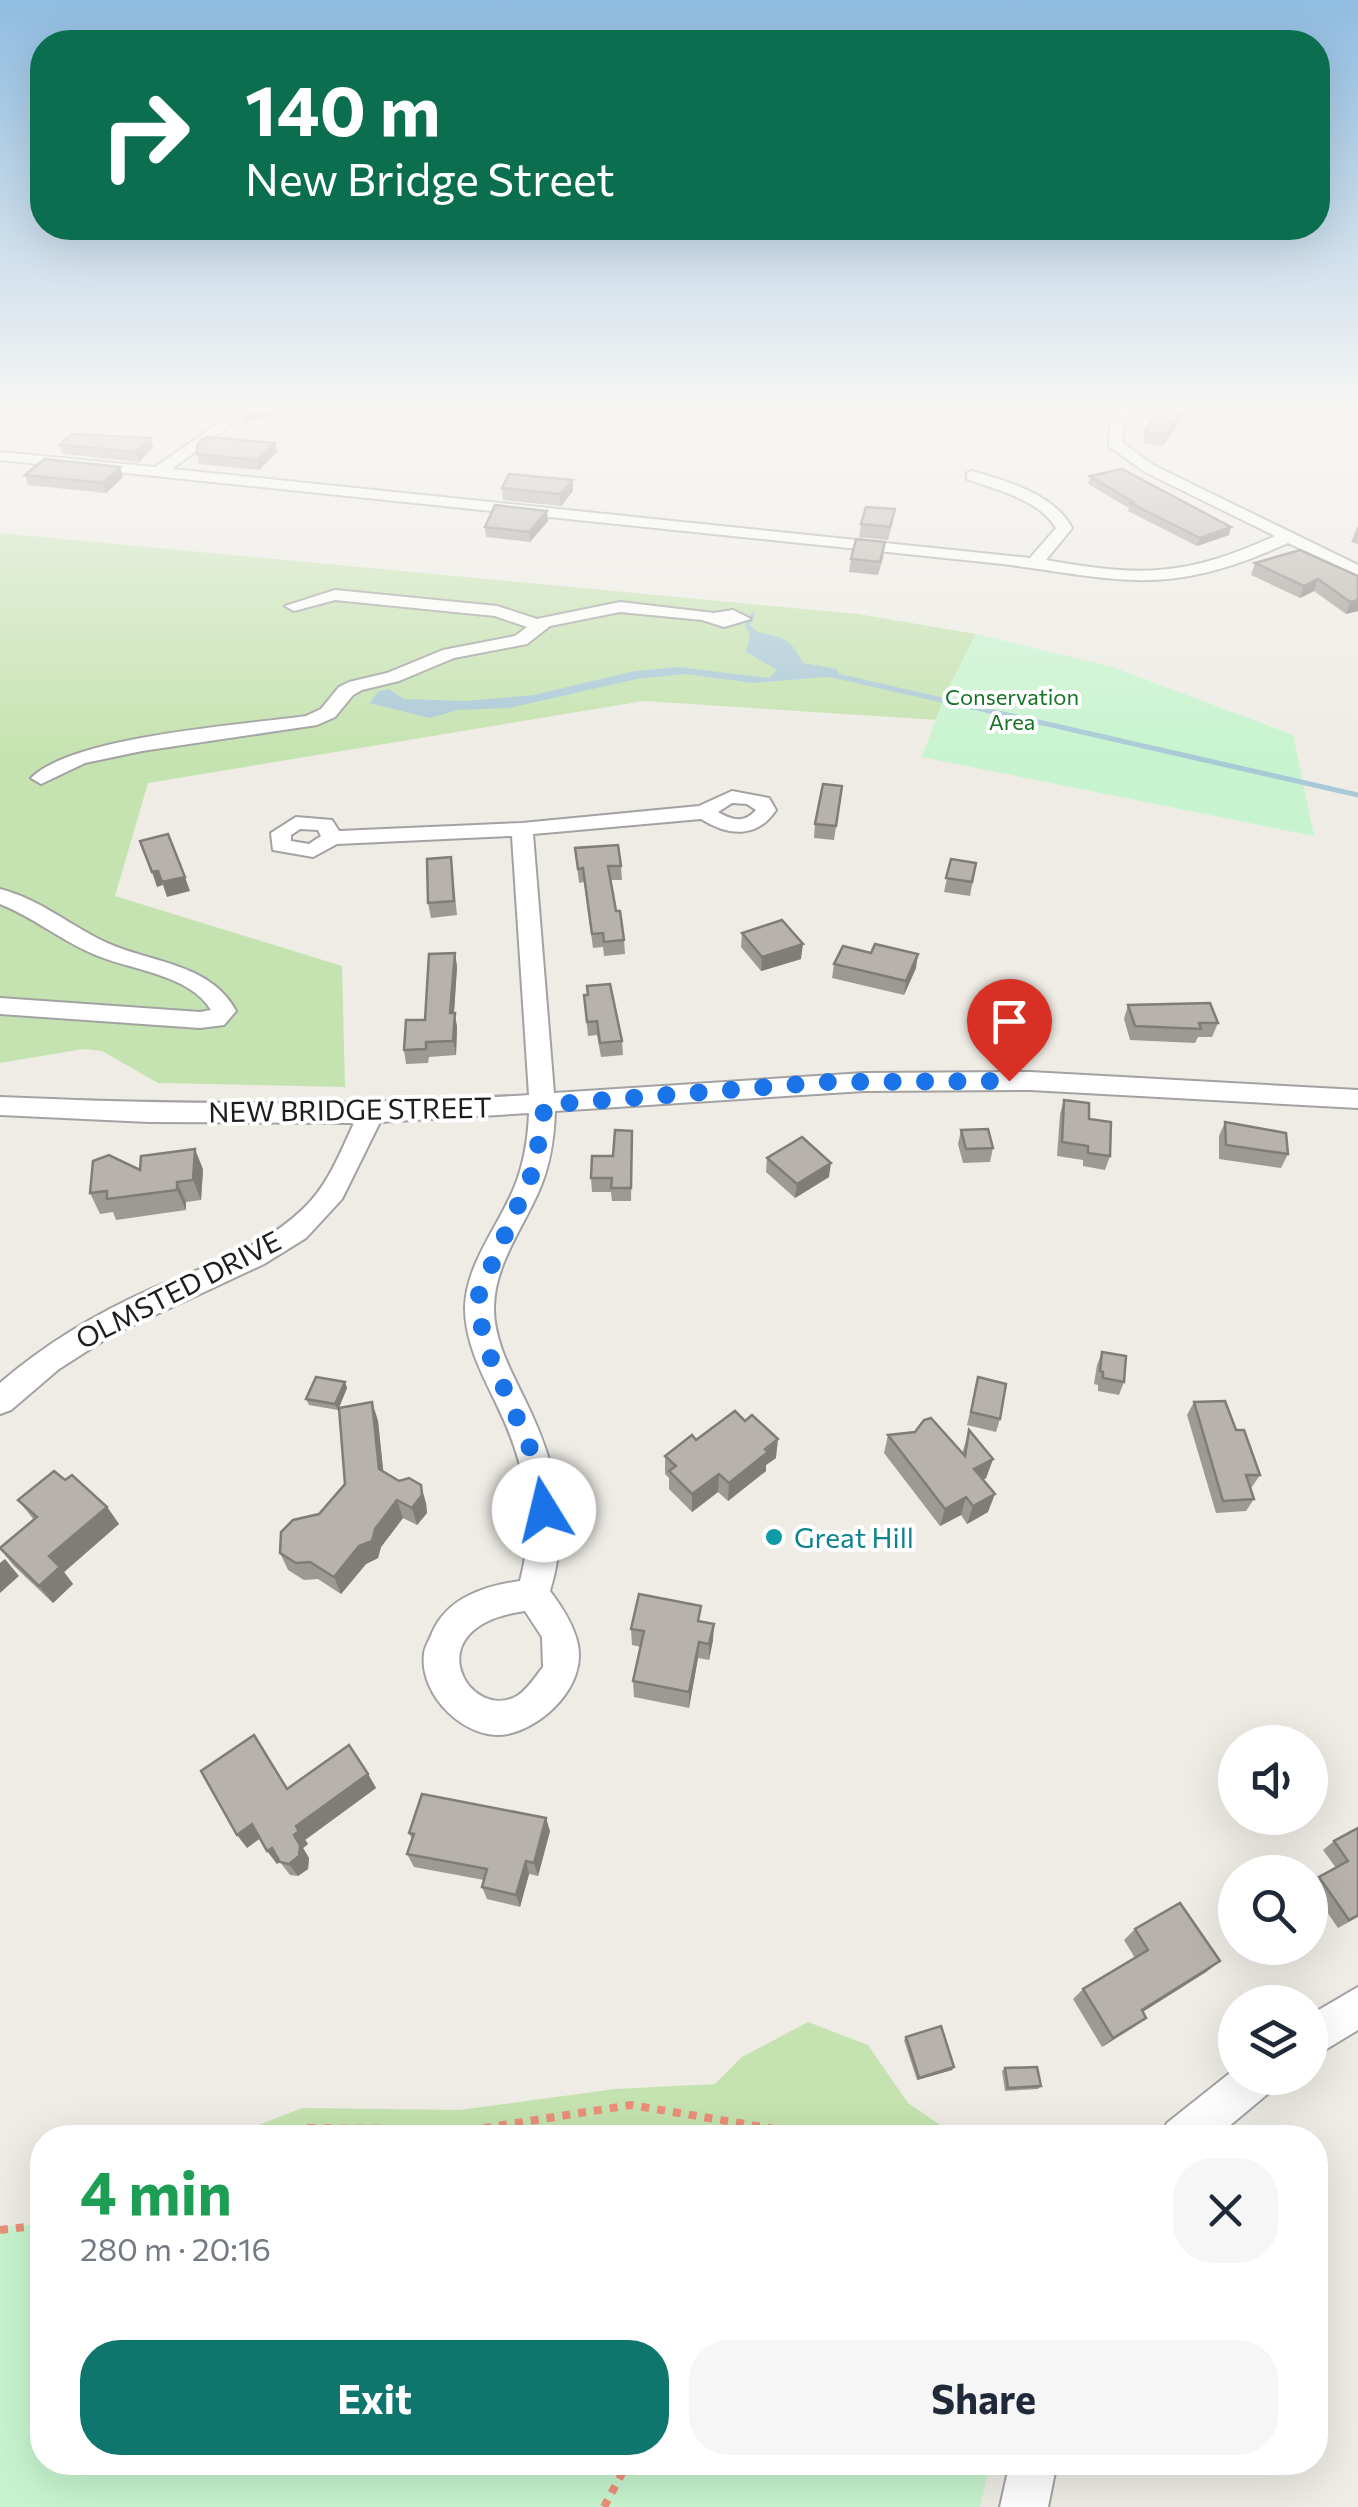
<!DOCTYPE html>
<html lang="en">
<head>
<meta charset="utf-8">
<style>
	:root { --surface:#fff; --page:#f6f6f7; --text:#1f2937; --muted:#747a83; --accent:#0f766e }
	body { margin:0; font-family:Commissioner,sans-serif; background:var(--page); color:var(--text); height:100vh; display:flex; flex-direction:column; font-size:38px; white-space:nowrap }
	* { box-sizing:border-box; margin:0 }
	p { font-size:32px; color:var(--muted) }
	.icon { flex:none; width:55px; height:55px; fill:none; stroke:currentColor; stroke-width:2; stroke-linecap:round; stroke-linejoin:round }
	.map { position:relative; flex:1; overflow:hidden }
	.sheet { position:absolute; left:30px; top:2125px; width:1298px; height:350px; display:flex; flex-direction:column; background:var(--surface); border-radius:40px; box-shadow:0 10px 40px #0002 }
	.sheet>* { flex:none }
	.banner { position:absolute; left:30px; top:30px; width:1300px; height:210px; border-radius:40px; box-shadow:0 10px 40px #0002; background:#0b6e4f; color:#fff; overflow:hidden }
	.controls { position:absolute; left:1218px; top:1725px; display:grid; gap:20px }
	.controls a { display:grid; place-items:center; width:110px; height:110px; border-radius:50%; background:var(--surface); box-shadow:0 10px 40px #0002; font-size:50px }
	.pin { position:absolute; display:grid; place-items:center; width:85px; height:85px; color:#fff; margin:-102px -42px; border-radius:50% 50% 50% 0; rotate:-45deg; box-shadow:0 0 10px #0007 }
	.pin .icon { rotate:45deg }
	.me { position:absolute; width:110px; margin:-55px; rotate:351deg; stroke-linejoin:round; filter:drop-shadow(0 0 8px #0008) }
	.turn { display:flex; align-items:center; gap:35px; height:210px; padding:0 50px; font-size:45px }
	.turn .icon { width:130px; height:130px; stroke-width:2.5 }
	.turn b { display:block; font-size:70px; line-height:85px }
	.round { display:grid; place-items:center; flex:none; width:105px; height:105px; border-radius:40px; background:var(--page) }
	.summary { display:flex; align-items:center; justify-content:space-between; height:170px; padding:0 50px }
	h1 { font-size:60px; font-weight:700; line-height:75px; color:#1e9e55 }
	.action { display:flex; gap:20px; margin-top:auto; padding:20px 50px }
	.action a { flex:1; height:115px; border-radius:40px; background:var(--accent); color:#fff; font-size:40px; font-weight:700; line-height:115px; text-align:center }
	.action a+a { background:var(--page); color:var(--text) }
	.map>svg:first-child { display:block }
</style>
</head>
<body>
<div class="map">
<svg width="1358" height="2507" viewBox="0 0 1358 2507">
	<rect width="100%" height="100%" fill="#eeece5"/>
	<g fill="#c5e3b0">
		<path d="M0,533L858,614L976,634L944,697L938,720L644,701L148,783L115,896L342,966L345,1087L158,1083L102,1051L83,1049L0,1063Z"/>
		<path d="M808,2022L868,2045L908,2103L958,2137H229L302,2108L459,2110L615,2089L715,2084L742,2057Z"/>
	</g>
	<g fill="#c7f4ce">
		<path d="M976,634L1112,667L1293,735L1314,836L922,757L944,697Z"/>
		<path d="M42,2224V2462L990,2463L980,2507H0V2227Z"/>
	</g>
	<path fill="#aac9d7" d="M747,628C776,640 787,630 803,663L837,669L840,676L752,683L685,674L637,679L509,708L458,710L430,718L369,703L379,691L389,689L404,699L465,701L533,695L635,671L679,667L769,678L777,670L746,652L750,636Z"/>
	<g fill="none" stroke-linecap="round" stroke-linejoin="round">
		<path stroke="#aac9d7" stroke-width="4" d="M753,614L747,626L760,636"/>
		<path stroke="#aac9d7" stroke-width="5" d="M828,674L1358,795"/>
		<defs>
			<g id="minor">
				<path d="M1121,406H1135L1124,426L1122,442L1153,465L1358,565V576L1288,543C1168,597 1127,581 1003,564L0,460V452L155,467L222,421L229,425L227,428L172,469L1030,558L1056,528C1039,499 996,490 967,479V473L972,471C1007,481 1054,494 1072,528L1046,560C1141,577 1185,577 1275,536L1143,471L1109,446L1110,426Z"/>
				<path d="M335,590L497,606L537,619L620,602L714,613L733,610L751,619L724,627L702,620L620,612L550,626L527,644L454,658L399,681L362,690L353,695L335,717L317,725L142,751L85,763L41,784L31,778C73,736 243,725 306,716L321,709L339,687L349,682L387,673L443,650L515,636L527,627L495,616L335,600L294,611L285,606Z"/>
				<path d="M732,791L769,798L776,810C757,839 728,836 701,819L533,834L554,1093L864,1073L1030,1072L1358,1090V1108L1030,1090L864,1091L555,1111C554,1140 550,1167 538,1193C522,1229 495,1265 494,1306C493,1339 511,1371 525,1400C556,1463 571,1523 550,1591C562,1607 574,1625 578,1645C586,1686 544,1726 508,1734C467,1742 419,1696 424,1654C424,1648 430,1639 432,1633C447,1598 484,1586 520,1581C537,1517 525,1462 496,1403C482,1374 465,1342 465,1308C466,1264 498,1227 514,1188C524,1164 528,1139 529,1113L380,1122L342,1199L306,1238L264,1264L112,1335L59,1369L11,1410L0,1414V1383C45,1344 95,1314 149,1290C202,1267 261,1250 304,1208C328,1185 340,1153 354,1123L149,1122L0,1115V1097C179,1105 351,1106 529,1095L512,836L337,844L313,857L273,850L271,833L296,817L332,820L339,831L522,823L699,806ZM732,803L747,804L756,810C744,824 732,820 718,812ZM300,829L318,830L321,836L309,844L291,841V835ZM525,1611L542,1637L543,1667C536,1676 527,1690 517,1696C469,1723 412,1626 525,1611Z"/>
				<path d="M0,889C39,899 68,924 103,941C148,963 210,962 236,1011L224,1025L200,1028L0,1014V998L200,1012L211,1010C189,973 127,970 91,953C59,939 33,917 0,904Z"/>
				<path d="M1358,1987V2030L1310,2059V2015Z"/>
				<path d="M1235,2069V2078H1276L1270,2092L1215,2138H1161L1167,2123Z"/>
				<path d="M1010,2462H1057L1048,2507H1000Z"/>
			</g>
		</defs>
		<use href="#minor" stroke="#a2a2a2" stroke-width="4"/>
		<g stroke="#eb8f79" stroke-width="8" stroke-dasharray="8 8" stroke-linecap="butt">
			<path d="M277,2138L308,2128L472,2130L631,2105L829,2138"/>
			<path d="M0,2230L42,2225"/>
			<path d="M604,2507L628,2462"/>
		</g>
		<use href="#minor" fill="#fff" fill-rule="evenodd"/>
	</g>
	<g fill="#9d9993">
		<path d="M1190,406L1163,446L1143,443L1145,432Z"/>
		<path d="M151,438L153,447L139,462L63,454L60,445Z"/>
		<path d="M277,452L259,470L199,464L197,454Z"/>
		<path d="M120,467L123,477L106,493L28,485L25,475Z"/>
		<path d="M1090,476L1229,535L1197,546L1128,511L1129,508L1088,484Z"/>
		<path d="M502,488L573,491L561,506L503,500Z"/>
		<path d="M548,521L530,542L486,537L485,527Z"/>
		<path d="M893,522L888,540L859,537L861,524Z"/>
		<path d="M1358,525V544L1351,542Z"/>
		<path d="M884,555L878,575L849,572L851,559Z"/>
		<path d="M1255,563L1358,576V611L1346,614L1314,591L1300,598L1251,575Z"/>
		<path d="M842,786L834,840L814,838L815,824Z"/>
		<path d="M575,848L621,866L622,880H610L616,911L624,940L625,954L604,956L603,947L593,948L584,882L579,883Z"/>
		<path d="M451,857L457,915L431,918L428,903Z"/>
		<path d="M951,859L976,863L970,896L944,892Z"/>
		<path d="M742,933L801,959L761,971L741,947Z"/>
		<path d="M455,953L457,967L454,1013L457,1027L456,1055L429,1057L428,1063L406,1064L404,1050L425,1020Z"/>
		<path d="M871,953L916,968L904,995L832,978L834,964Z"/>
		<path d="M584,995L622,1041L623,1055L601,1057L597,1035L588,1036Z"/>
		<path d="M1128,1005L1218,1023L1212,1037H1198L1195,1043L1130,1040L1124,1019Z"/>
		<path d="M1064,1100L1110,1156L1105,1170L1083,1166V1160L1057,1156L1060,1114Z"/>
		<path d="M1225,1122L1288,1154L1281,1168L1219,1159V1136Z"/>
		<path d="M961,1130L993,1148L990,1162L963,1163L958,1144Z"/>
		<path d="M632,1145L631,1201H612L611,1192H592L591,1178L613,1156Z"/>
		<path d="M767,1158L829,1177L795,1198L766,1172Z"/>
		<path d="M203,1169L201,1200L186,1202V1210L116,1220L113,1212L100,1214L90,1193L140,1170Z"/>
		<path d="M1102,1352L1124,1382L1119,1395L1098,1391V1385L1094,1384L1097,1365Z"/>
		<path d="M978,1377L1000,1419L996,1432L967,1425Z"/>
		<path d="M345,1382L347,1388L338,1410L309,1405L306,1399Z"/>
		<path d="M372,1402L378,1421L383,1471L426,1503L427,1513L417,1525L403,1518L381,1547L378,1558L366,1564L341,1594L318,1579L304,1580L288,1570L280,1553L319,1514L345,1484Z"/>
		<path d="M1194,1402L1236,1430L1260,1475L1252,1487H1250L1254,1499L1246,1511L1216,1513L1187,1415Z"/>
		<path d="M969,1430L993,1459L986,1478L983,1480L988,1512L967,1524L961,1515L940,1526L884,1453L888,1435L915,1432L962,1454Z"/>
		<path d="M696,1440L776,1458L766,1465V1471L728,1501L718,1492L692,1512L669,1489V1478L665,1474V1456Z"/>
		<path d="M65,1480L107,1507L119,1524L64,1572L73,1584L53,1603L14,1566L0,1549L34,1520L18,1500Z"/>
		<path d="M701,1622L713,1640L709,1660L698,1658L689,1708L634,1697L633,1681L641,1647L632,1645L631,1629Z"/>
		<path d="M368,1774L376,1788L305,1840L308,1844L303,1848L309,1858L308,1869L298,1876L290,1875L280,1862L277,1864L260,1838L247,1848L287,1788Z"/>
		<path d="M1358,1828V1917L1338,1928L1310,1887V1885L1336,1868L1323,1850L1334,1841Z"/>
		<path d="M550,1831L538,1876L529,1874L520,1907L487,1899L482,1887L484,1880L414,1867L407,1854L412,1839L409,1833Z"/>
		<path d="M1135,1929L1220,1961L1206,1972L1142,2012L1146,2018L1102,2047L1073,1999L1083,1989L1135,1958L1124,1940Z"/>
		<path d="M906,2037L952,2070L917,2080L904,2040Z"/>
		<path d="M1005,2068L1041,2086L1038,2089L1005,2091L1002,2071Z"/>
	</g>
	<g fill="#807d78">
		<path d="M241,406H289L290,413L243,422Z"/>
		<path d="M1185,406H1190L1163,446L1166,435Z"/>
		<path d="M151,438L153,447L139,462L136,452Z"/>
		<path d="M275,443L277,452L259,470L257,460Z"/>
		<path d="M120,467L123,477L106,493L103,483Z"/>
		<path d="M573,480V491L561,506L560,494Z"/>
		<path d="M547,511L548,521L530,542L529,532Z"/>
		<path d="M1231,527L1229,535L1197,546L1200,538Z"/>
		<path d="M1318,579L1314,591L1300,598L1304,586Z"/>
		<path d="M1358,600V611L1346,614L1350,602Z"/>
		<path d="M158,871L163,885L157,887L152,872Z"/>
		<path d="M185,877L190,891L167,897L162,882Z"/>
		<path d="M803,944L801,959L761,971L762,957Z"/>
		<path d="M455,953L457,967L453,1027L450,1013Z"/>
		<path d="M918,954L916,968L904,995L906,981Z"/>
		<path d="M455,1013L457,1027L456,1055L453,1041Z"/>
		<path d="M195,1149L203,1169L201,1200L193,1180Z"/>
		<path d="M831,1163L829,1177L795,1198L797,1184Z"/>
		<path d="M177,1182L186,1202V1210L177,1190Z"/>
		<path d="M345,1382L347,1388L338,1410L335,1404Z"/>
		<path d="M372,1402L378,1421L385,1487L379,1469Z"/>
		<path d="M778,1439L776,1458L766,1465V1471L728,1501L729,1483Z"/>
		<path d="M993,1459L986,1478L969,1487L974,1469Z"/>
		<path d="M719,1474L718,1492L692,1512V1494Z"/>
		<path d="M421,1485L426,1503L427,1513L417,1525L412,1508Z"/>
		<path d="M995,1494L988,1512L967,1524L973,1506Z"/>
		<path d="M966,1497L961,1515L940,1526L945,1509Z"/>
		<path d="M397,1500L403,1518L381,1547L378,1558L366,1564L341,1594L334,1577Z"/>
		<path d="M107,1507L119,1524L64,1572L73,1584L53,1603L39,1586L49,1556Z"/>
		<path d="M5,1559L19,1576L0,1593V1563Z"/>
		<path d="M714,1624L713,1640L709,1660V1644Z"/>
		<path d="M699,1642L698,1658L689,1708V1692Z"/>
		<path d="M368,1774L376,1788L305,1840L296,1826Z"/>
		<path d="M546,1818L550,1831L538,1876L534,1863Z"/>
		<path d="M252,1824L262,1837L247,1848L237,1835Z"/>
		<path d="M299,1831L308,1844L303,1848L309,1858L308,1869L298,1876L289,1864L294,1835Z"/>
		<path d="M272,1848L281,1860L277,1864L267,1851Z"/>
		<path d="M526,1861L529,1874L520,1907L516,1895Z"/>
		<path d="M1220,1961L1206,1972L1130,2020L1142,2010Z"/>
		<path d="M1146,2018L1134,2027L1102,2047L1113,2038Z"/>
		<path d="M954,2067L952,2070L917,2080L919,2078Z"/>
	</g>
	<g fill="#b7b2ab" stroke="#807d78" stroke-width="2.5">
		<path d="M244,406H260L240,410Z"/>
		<path d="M1161,406H1185L1166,435L1145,432Z"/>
		<path d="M72,434L151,438L136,452L60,445Z"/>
		<path d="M206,437L275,443L257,460L197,454L198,443Z"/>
		<path d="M44,459L120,467L103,483L25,475Z"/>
		<path d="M1122,469L1231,527L1200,538L1130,503L1133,502L1090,476Z"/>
		<path d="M509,474L573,480L560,494L502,488Z"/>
		<path d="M495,505L547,511L529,532L485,527Z"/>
		<path d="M866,507L895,509L890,527L861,524Z"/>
		<path d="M856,539L885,542L880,562L851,559Z"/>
		<path d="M1300,550L1358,576V600L1350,602L1318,579L1304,586L1255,563Z"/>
		<path d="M823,784L842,786L836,826L815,824Z"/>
		<path d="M168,834L185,877L162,882L158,871L152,872L140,841Z"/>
		<path d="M618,845L621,866H608L616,911H620L624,940L604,942L603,933L592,934L583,868L578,869L575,848Z"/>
		<path d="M451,857L454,901L428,903L427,859Z"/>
		<path d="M951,859L976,863L972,882L946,878Z"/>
		<path d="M782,920L803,944L762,957L742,933Z"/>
		<path d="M875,944L918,954L906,981L834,964L843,946L871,953Z"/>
		<path d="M455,953L450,1013H455L453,1041L426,1042V1049L404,1050L406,1020H425L429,954Z"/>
		<path d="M610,984L622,1041L600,1043L597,1021L587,1022L584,995H588L587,986Z"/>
		<path d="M1210,1003L1218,1023H1199L1201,1029L1135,1026L1128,1005Z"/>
		<path d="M1064,1100L1089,1103V1119L1111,1122L1110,1156L1088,1153V1146L1062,1142Z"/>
		<path d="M1225,1122L1286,1133L1288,1154L1226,1145Z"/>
		<path d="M988,1129L993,1148L966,1149L961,1130Z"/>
		<path d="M615,1130L632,1131L631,1188H611L612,1178H591L592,1156H613Z"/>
		<path d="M802,1137L831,1163L797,1184L767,1158Z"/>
		<path d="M195,1149L193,1180L177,1182V1190L107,1199V1191L90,1193L93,1161L109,1155L140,1170L141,1156Z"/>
		<path d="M1102,1352L1126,1356L1124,1382L1103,1378V1372L1100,1371Z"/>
		<path d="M316,1377L345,1382L335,1404L306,1399Z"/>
		<path d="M978,1377L1006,1384L1000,1419L971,1412Z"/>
		<path d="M1225,1401L1236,1430H1244L1260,1475H1246L1254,1499L1223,1501L1194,1402Z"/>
		<path d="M372,1402L379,1469L399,1481L409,1478L421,1485L422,1495L412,1508L397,1500L375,1529L372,1541L359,1546L334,1577L310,1562L296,1563L280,1553L281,1532L293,1520L319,1514L345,1484L339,1408Z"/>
		<path d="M735,1411L745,1421L752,1415L778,1439L765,1449L768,1452L729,1483L719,1474L692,1494L669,1471L676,1466L665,1456L692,1435L696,1440Z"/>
		<path d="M931,1418L965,1456L969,1430L993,1459L974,1469L995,1494L973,1506L966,1497L945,1509L888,1435L915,1432L924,1420Z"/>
		<path d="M54,1471L65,1480L72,1475L107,1507L49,1556L60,1567L39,1586L0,1548L37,1517L18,1500Z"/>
		<path d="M639,1594L701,1606L698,1621L714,1624L709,1644L699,1642L689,1692L633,1681L644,1631L631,1629Z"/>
		<path d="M254,1735L287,1789L349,1745L368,1774L296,1826L299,1831L294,1835L300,1845L299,1856L289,1864L280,1862L272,1848L267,1851L252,1824L237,1835L201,1771Z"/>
		<path d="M422,1794L546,1818L534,1863L526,1861L516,1895L482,1887L487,1869L407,1854L414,1834L409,1833Z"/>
		<path d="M1358,1828V1915L1349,1920L1319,1877L1348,1861L1334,1841Z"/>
		<path d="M1180,1903L1220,1961L1142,2010L1146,2018L1113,2038L1083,1989L1148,1950L1135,1929Z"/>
		<path d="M941,2026L954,2067L919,2078L906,2037Z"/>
		<path d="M1037,2067L1041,2086L1008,2088L1005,2068Z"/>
	</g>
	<linearGradient id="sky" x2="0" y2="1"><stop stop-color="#8fbce1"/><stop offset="0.54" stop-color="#f7f6f3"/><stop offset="1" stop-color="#f7f6f3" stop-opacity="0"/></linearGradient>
	<rect width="1358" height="757" fill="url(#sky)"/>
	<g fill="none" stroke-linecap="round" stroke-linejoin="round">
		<path stroke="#1a73e8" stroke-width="18" stroke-dasharray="0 32.4" d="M544,1510L536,1462L490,1356L481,1324L479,1294L534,1169L545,1105L826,1082L1009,1081"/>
	</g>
	<circle fill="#0f9aa8" stroke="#fff" stroke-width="4" cx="774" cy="1537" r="10"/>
	<g text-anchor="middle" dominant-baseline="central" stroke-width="8" stroke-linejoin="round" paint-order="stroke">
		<g font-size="22" fill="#177226" stroke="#fff">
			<text x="1012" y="696">Conservation<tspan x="1012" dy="25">Area</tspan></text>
		</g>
		<g font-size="28" fill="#1e1e1e" stroke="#fff">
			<text transform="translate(350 1109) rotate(-1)">NEW BRIDGE STREET</text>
			<text transform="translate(178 1289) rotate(-27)">OLMSTED DRIVE</text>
		</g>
		<g font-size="28" fill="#0d838f" stroke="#fff" text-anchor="start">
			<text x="794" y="1537">Great Hill</text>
		</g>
	</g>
</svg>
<div class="controls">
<a><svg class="icon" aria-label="sound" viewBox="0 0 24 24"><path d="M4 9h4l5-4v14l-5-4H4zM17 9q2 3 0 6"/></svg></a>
<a><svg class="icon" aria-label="search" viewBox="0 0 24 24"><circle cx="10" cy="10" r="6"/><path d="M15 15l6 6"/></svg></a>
<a><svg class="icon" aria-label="layers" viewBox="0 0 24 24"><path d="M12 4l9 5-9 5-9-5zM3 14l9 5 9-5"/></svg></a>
</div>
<div class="pin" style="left:1009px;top:1081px;background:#d93025"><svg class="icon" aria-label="arrive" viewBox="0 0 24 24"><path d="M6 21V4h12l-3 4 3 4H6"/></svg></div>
<svg class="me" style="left:544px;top:1510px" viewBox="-20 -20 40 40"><circle r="19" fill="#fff"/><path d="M0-13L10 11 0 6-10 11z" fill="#1a73e8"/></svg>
<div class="banner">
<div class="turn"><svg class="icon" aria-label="right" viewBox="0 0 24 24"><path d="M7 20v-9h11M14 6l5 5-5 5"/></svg><div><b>140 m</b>New Bridge Street</div></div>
</div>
<section class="sheet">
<div class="summary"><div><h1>4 min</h1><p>280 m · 20:16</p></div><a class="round"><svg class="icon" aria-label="close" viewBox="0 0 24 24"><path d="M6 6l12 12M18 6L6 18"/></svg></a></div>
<div class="action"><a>Exit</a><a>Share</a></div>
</section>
</div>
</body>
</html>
